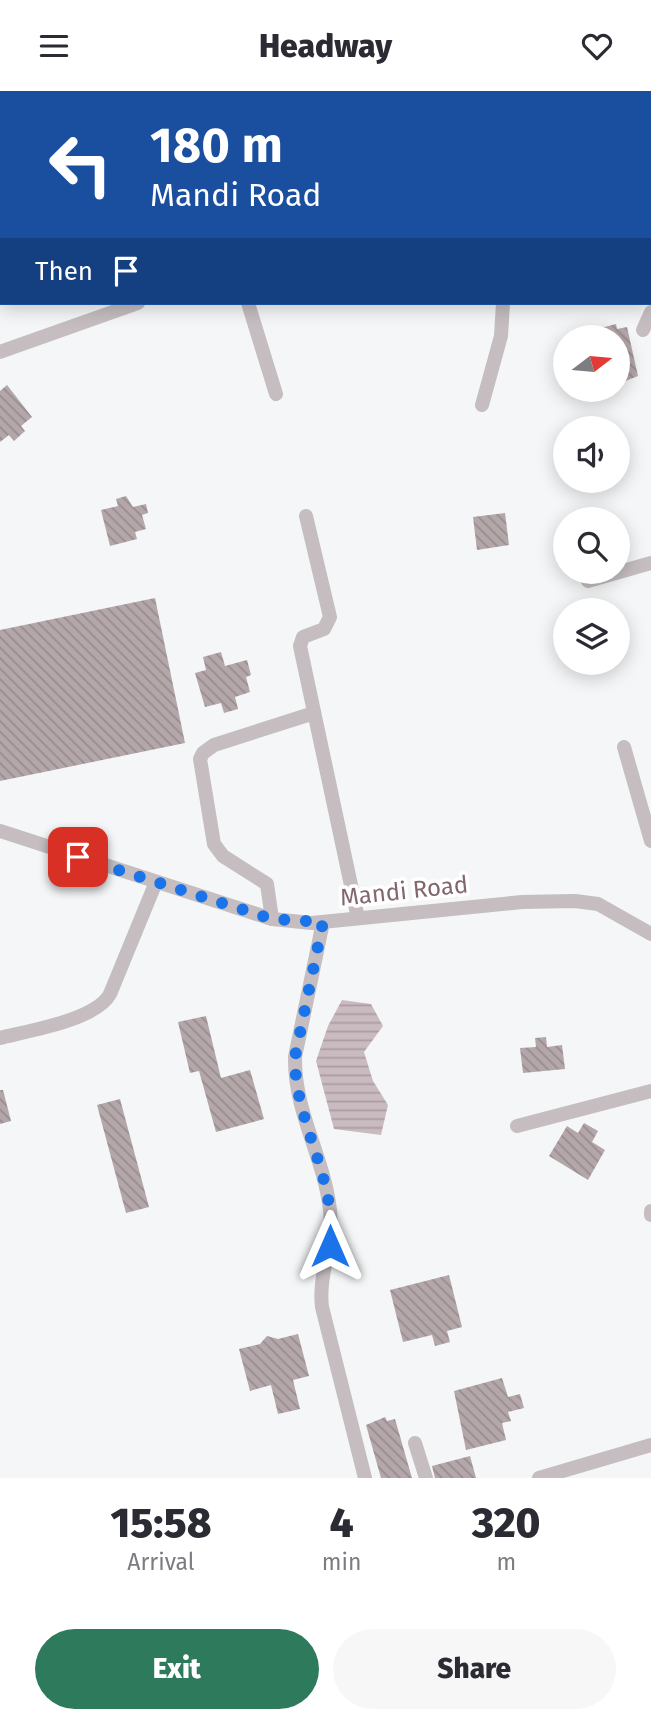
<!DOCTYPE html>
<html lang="en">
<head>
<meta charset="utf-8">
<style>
	:root { --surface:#fff; --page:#f7f7f7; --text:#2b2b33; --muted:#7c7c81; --accent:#2d7a5c }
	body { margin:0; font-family:"Fira Sans",sans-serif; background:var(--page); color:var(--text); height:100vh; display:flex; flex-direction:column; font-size:26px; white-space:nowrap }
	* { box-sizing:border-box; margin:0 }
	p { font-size:23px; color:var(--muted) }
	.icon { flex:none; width:38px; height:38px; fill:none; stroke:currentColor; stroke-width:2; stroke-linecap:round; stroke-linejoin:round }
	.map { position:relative; height:1387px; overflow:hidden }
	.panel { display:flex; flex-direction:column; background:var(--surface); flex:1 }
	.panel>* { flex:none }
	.banner { position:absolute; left:0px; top:0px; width:651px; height:214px; box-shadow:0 4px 18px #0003; background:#1a4fa0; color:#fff; overflow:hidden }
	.needle { width:46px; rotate:74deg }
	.buttons { position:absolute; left:553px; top:234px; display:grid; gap:14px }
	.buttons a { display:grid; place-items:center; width:77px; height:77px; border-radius:50%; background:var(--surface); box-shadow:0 4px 18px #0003; font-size:35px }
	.pin { position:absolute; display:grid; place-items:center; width:60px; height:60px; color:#fff; margin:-30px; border-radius:14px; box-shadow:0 4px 10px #0006 }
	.me { position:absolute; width:77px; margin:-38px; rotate:0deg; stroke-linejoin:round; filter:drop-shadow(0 0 5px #0008) }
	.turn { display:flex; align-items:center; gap:24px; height:147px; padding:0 35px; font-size:32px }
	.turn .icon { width:91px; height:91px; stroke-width:2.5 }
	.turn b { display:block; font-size:49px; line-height:60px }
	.then { display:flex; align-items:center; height:66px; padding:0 35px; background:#0003; gap:14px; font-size:26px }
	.eta { display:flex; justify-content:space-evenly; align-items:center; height:119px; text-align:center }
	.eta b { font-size:42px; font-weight:800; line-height:49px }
	.primary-button { display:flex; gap:14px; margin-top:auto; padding:14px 35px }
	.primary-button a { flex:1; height:80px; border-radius:42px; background:var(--accent); color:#fff; font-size:28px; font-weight:800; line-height:80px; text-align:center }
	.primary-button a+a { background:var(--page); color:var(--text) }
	header { display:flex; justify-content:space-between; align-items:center; height:91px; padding:0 35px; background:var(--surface); font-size:32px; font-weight:800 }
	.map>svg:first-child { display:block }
</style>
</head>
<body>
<header><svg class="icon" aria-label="menu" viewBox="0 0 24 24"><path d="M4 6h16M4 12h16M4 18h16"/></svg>Headway<svg class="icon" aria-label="heart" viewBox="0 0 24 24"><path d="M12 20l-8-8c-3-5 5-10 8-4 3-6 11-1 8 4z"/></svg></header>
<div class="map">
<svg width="651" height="1387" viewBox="0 0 651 1387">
	<defs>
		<pattern id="water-rules" width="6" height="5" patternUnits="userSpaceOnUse" patternTransform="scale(1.75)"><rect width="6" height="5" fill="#cabbc1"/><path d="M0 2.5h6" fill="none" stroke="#a99ca1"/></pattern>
		<pattern id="building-back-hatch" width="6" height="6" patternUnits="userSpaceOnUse" patternTransform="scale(1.75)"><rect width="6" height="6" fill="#b4a7aa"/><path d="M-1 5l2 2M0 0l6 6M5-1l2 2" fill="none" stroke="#988c8f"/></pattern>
	</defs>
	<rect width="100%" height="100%" fill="#f4f6f7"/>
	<path fill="url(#water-rules)" d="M342,909L371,913L383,935L364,961L373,990L388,1014L381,1044L334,1038L316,970L328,935Z"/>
	<g fill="url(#building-back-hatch)">
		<path d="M616,233L617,238L627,236L638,285L618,293V247H598L597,244L602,242L601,237Z"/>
		<path d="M7,294L32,326L21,335L25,340L14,350L9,344L0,351V300Z"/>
		<path d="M126,405L133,416L146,413L148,422L142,424L146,438L135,441L137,448L110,455L101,419L118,415L116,408Z"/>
		<path d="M505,422L509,454L477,459L473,426Z"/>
		<path d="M155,507L185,652L0,690V539Z"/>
		<path d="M221,561L225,575L247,569L251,584L246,586L250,601L235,606L238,618L224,622L221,612L205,616L195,582L206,579L203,566Z"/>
		<path d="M206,925L221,987L250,979L264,1028L216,1041L199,980L190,982L178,931Z"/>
		<path d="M546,946L547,956L562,954L565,978L523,982L520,957L536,956L535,947Z"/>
		<path d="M0,999H3L11,1030L0,1033Z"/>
		<path d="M120,1008L149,1116L126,1122L97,1014Z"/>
		<path d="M584,1032L598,1040L592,1051L605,1059L588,1089L549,1065L567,1035L578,1042Z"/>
		<path d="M449,1184L462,1236L447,1240L450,1251L435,1255L432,1244L403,1251L390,1199Z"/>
		<path d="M298,1243L309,1285L293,1289L300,1318L278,1323L271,1294L250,1300L239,1258L260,1253L267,1245L278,1248Z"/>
		<path d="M502,1287L508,1306L520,1303L524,1317L508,1321L511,1330L502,1332L506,1349L466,1359L454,1300Z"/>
		<path d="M385,1326L387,1330L395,1328L412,1387H381L366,1334Z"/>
		<path d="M470,1365L476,1387H435L432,1375Z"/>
	</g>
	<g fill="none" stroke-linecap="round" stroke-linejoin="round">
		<g stroke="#c5bdbf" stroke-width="14">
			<path d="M208,0V2"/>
			<path d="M313,2V0"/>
			<path d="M649,70L651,69"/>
			<path d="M248,212L276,303"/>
			<path d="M643,239L651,221"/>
			<path d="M0,261L138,212"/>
			<path d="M482,314L501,245L503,212"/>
			<path d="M306,425L330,526L324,538L303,546L300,555L358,827"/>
			<path d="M588,490L651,472"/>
			<path d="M624,656L651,750"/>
			<path d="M0,740L272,828L312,832L522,811L575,810L598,813L651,843"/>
			<path d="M272,828L267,793L223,765L214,753L200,668L203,662L214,654L314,622"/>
			<path d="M323,831L295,966C294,1021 324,1066 330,1119C334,1153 318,1184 322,1216L365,1387"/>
			<path d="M0,947C28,940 96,929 110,903L156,791"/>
			<path d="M517,1035L651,1000"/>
			<path d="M651,1120V1124"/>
			<path d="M415,1352L426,1387"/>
			<path d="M539,1387L651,1354"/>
		</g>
	</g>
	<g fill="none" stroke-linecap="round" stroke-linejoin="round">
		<path stroke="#1a73e8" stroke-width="12" stroke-dasharray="0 21.6" d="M78,766L272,828L323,831L295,966C294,1032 338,1088 330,1155"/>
	</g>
	<g text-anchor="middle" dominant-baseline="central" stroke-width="7" stroke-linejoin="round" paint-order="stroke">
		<g font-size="24" fill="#83676e" stroke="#fff">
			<text transform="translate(404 800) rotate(-6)">Mandi Road</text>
		</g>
	</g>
</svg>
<div class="buttons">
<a><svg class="needle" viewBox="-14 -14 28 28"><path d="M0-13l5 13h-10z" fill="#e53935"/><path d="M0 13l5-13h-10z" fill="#7c7c81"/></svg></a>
<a><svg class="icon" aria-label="sound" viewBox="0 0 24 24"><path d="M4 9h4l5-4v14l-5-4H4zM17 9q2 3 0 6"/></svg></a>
<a><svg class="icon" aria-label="search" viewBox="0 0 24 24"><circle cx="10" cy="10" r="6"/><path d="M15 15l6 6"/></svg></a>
<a><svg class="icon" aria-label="layers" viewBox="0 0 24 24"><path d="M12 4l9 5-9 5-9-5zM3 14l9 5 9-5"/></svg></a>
</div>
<div class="pin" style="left:78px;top:766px;background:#d93025"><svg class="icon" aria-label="arrive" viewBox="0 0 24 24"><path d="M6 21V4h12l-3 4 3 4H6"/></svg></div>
<svg class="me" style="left:330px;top:1155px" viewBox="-20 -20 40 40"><path d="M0-17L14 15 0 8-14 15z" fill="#1a73e8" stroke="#fff" stroke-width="4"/></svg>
<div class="banner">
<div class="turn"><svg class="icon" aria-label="left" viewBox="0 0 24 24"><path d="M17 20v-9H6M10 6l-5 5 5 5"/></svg><div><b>180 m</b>Mandi Road</div></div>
<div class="then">Then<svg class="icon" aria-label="arrive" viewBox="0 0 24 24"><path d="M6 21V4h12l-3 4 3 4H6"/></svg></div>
</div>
</div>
<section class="panel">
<div class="eta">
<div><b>15:58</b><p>Arrival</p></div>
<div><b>4</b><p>min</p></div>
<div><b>320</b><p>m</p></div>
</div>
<div class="primary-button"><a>Exit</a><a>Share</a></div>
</section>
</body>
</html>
